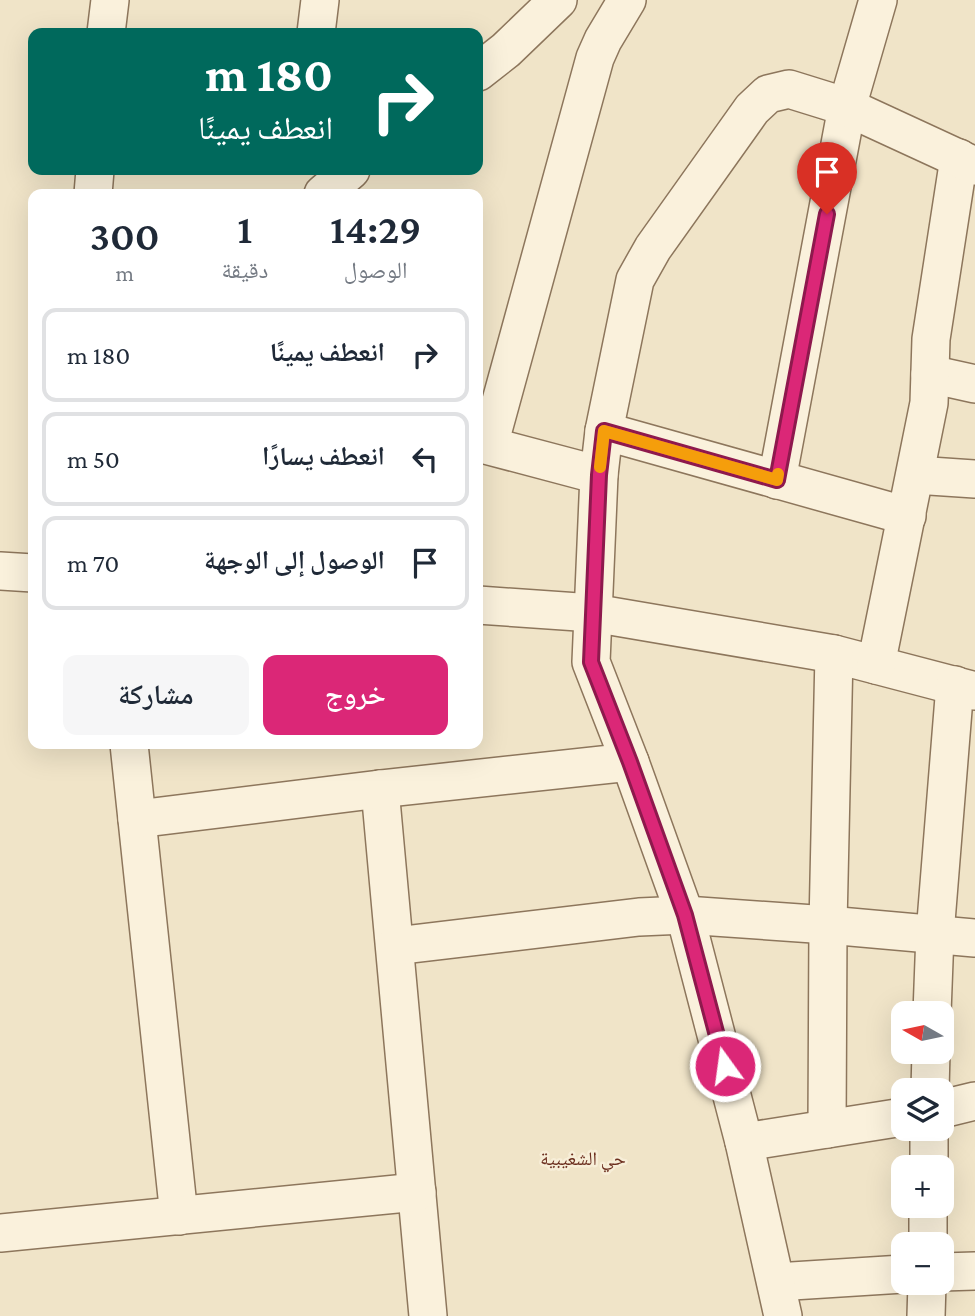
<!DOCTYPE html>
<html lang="ar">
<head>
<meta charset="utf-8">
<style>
	:root { --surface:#fff; --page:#f6f6f7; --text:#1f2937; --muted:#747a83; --line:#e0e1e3; --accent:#db2777 }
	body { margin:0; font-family:"Crimson Pro","Noto Naskh Arabic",serif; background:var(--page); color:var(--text); direction:rtl; height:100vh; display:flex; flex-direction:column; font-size:26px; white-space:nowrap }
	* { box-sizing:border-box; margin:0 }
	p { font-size:23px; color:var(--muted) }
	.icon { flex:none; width:38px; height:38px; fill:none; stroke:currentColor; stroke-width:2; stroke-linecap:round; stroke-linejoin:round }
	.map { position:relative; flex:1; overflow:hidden; direction:ltr }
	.sheet { position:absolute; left:28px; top:189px; width:455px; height:560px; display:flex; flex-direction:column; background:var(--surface); border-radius:14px; box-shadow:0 7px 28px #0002; direction:rtl }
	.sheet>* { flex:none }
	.hud { position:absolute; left:28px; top:28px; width:455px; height:147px; border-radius:14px; box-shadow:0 7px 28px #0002; direction:rtl; background:#00695c; color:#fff; overflow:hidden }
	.needle { width:46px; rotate:279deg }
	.controls { position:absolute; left:891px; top:1001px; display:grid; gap:14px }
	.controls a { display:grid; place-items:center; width:63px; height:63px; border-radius:14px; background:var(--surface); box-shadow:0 7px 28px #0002; font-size:35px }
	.pin { position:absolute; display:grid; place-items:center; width:60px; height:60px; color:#fff; margin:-72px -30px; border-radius:50% 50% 50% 0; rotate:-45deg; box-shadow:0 0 7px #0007 }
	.pin .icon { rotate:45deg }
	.me { position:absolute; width:77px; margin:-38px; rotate:346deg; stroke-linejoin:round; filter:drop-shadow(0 0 5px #0008) }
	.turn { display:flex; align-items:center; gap:24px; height:147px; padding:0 35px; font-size:32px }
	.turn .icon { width:91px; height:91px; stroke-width:2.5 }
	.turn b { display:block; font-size:49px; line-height:60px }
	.eta { display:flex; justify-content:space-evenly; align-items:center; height:119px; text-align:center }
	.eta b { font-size:42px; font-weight:600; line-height:49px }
	.action { display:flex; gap:14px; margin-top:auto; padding:14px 35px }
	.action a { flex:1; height:80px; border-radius:14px; background:var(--accent); color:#fff; font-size:28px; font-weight:600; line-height:80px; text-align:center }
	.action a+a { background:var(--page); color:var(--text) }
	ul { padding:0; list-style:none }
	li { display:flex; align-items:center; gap:21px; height:94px; margin:0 14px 10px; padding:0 21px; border:4px solid var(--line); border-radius:14px }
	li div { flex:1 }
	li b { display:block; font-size:26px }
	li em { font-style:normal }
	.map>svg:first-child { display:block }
</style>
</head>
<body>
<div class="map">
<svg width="975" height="1316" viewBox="0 0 975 1316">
	<rect width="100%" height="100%" fill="#f0e4c8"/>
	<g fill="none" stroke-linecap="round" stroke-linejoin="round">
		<defs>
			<g id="minor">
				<path d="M106,33L110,0"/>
				<path d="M316,33L320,0"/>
				<path d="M478,72L506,50L558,0"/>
				<path d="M93,194L95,170"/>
				<path d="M323,194L351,170"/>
				<path d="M930,374L975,384"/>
				<path d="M604,431L907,516"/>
				<path d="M478,443L599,475"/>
				<path d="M489,445L595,58L603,40L627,0"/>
				<path d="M915,475L975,479"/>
				<path d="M777,480L847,107L878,0"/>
				<path d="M0,571L33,573"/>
				<path d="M478,605L593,613L834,654L975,691"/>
				<path d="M876,665L929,403L931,339L959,158"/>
				<path d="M129,744L179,1216"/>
				<path d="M380,789L428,1316"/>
				<path d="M137,819L380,789L630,762"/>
				<path d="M395,946L639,917L685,915L828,925L975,938"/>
				<path d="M932,1013L935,934L955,685"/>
				<path d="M930,1090L931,1052"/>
				<path d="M942,1109L975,1101"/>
				<path d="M827,1129L828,925L834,654"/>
				<path d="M744,1142L903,1117"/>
				<path d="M929,1167V1129"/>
				<path d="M0,1233L417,1192"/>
				<path d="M928,1244V1206"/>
				<path d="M942,1272L975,1271"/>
				<path d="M776,1282L903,1274"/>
				<path d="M783,1316L744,1142L685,915L630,762L591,662L599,475L604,431L635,280L653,248L752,109L768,94L789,89L847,107L975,166"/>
				<path d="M926,1316L927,1283"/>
			</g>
		</defs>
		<use href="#minor" stroke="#8d765c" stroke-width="40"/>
		<use href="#minor" stroke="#faf1dc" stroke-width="37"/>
	</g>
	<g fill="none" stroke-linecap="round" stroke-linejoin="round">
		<defs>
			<path id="route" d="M725,1066L685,915L630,762L591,662L599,475L604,431L777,480L827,214"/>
		</defs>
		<use href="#route" stroke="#8e194d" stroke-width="18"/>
		<use href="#route" stroke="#db2777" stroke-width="12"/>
		<path stroke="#f59e0b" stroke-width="12" d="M600,467L604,431L777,480L778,474"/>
	</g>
	<g text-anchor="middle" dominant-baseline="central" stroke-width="5" stroke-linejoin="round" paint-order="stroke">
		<g font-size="19" fill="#6b2e1e" stroke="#f7eed8">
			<text x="583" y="1158">حي الشغيبية</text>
		</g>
	</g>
</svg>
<div class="controls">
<a><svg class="needle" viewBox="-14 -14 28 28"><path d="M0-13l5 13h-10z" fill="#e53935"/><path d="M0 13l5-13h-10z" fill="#747a83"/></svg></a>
<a><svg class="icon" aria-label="layers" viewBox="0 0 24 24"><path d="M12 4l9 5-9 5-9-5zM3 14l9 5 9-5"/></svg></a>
<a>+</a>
<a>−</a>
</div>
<div class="pin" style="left:827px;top:214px;background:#d93025"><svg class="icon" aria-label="arrive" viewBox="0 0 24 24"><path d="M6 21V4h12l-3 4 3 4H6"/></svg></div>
<svg class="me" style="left:725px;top:1066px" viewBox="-20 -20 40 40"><circle r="17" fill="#db2777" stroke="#fff" stroke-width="3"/><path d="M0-11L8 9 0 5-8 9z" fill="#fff"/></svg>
<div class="hud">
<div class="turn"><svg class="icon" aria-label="right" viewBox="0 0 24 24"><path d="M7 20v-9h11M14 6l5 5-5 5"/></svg><div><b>180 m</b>انعطف يمينًا</div></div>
</div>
<section class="sheet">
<div class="eta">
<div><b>14:29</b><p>الوصول</p></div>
<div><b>1</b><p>دقيقة</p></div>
<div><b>300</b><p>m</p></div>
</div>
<ul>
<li><svg class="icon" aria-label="right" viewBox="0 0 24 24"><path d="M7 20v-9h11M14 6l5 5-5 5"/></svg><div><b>انعطف يمينًا</b></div><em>180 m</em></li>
<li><svg class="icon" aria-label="left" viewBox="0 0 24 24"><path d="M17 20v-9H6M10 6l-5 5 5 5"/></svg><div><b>انعطف يسارًا</b></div><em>50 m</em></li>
<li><svg class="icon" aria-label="arrive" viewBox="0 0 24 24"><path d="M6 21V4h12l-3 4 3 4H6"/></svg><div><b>الوصول إلى الوجهة</b></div><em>70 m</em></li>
</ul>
<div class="action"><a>خروج</a><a>مشاركة</a></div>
</section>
</div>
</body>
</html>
